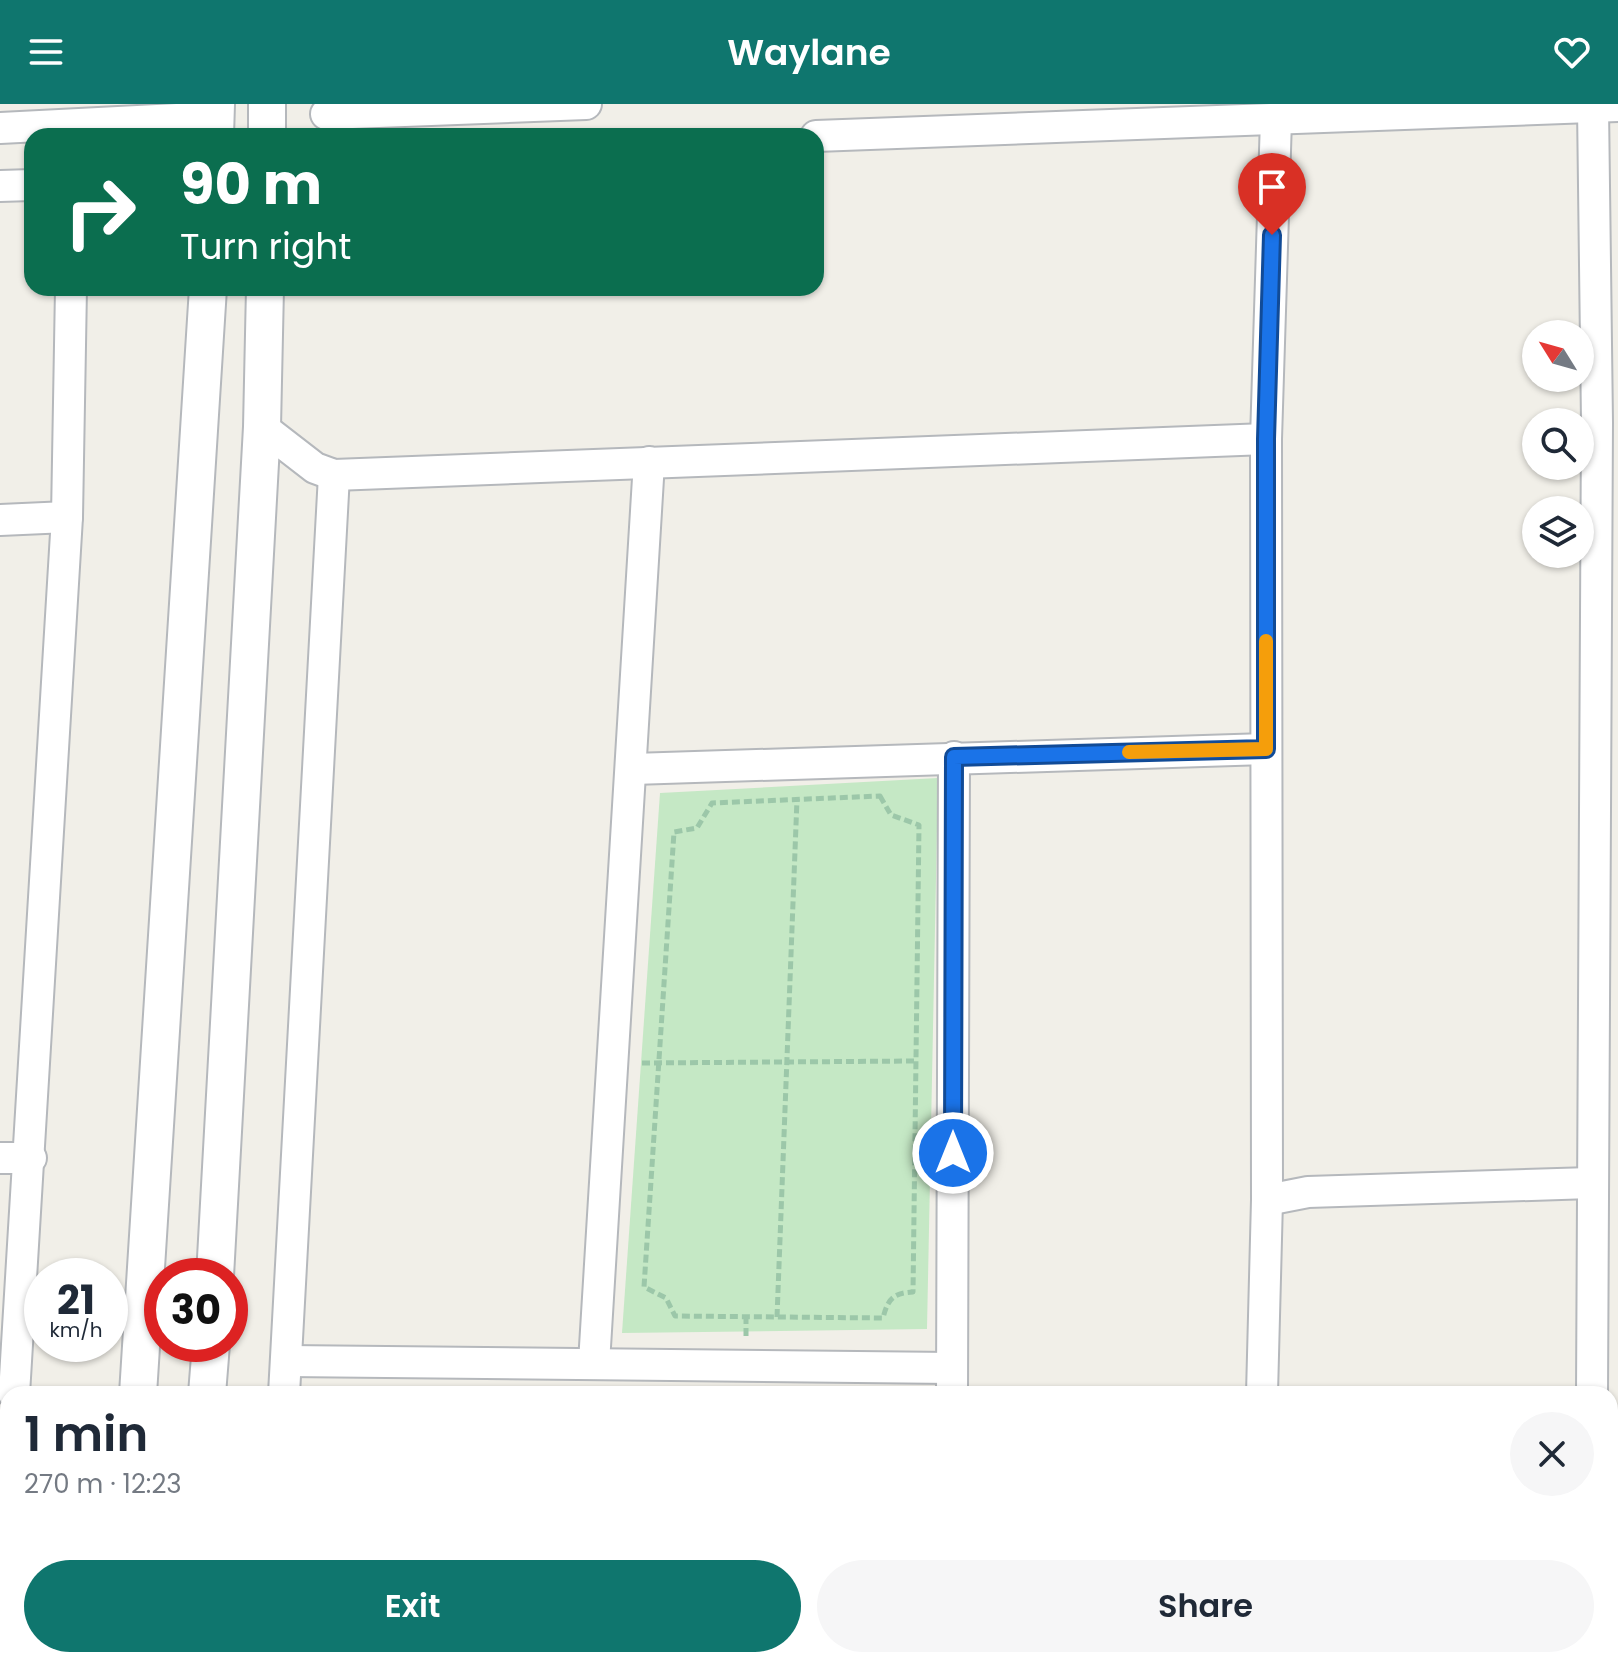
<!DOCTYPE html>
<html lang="en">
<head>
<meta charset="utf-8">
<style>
	:root { --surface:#fff; --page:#f6f6f7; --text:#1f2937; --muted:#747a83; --accent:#0f766e }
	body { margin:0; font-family:Poppins,sans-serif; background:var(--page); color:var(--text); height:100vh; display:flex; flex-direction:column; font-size:30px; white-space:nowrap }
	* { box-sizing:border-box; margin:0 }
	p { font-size:26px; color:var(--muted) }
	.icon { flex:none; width:44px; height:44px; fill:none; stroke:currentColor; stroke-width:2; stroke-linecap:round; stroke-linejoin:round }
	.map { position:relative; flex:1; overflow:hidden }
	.panel { position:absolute; left:0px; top:1282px; width:1618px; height:282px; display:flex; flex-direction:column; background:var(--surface); border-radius:24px 24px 0 0; box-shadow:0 2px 6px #0004 }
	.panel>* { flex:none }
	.hud { position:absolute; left:24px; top:24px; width:800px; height:168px; border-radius:24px; box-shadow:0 2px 6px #0004; background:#0b6e4f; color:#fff; overflow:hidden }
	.needle { width:52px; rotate:307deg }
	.tools { position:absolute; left:1522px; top:216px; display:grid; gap:16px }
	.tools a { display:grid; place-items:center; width:72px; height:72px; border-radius:50%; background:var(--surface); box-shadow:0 2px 6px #0004; font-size:40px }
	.speed { position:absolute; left:24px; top:1154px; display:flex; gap:16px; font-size:40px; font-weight:700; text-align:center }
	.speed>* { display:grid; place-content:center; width:104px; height:104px; border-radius:50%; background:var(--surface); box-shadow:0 2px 6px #0004; line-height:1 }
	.speed small { font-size:20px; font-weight:400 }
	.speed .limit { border:12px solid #d22; background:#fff; color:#111 }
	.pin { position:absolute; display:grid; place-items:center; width:68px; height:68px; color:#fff; margin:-82px -34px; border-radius:50% 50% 50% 0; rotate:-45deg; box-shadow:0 0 8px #0007 }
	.pin .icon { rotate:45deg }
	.me { position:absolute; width:88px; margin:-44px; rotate:0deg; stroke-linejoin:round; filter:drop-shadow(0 0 6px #0008) }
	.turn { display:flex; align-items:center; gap:28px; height:168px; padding:0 24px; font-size:36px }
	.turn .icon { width:104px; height:104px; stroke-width:2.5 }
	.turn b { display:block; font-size:56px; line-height:68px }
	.round { display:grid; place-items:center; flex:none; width:84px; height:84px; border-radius:42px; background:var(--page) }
	.headline { display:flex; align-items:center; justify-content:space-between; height:136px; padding:0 24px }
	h1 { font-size:48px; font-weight:600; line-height:60px }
	.primary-button { display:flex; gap:16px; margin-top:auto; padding:16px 24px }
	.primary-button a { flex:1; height:92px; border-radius:48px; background:var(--accent); color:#fff; font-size:32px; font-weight:600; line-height:92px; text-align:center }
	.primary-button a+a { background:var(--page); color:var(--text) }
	header { display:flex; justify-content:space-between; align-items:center; height:104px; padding:0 24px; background:var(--accent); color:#fff; font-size:36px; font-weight:600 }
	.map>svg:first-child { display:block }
</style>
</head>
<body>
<header><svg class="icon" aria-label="menu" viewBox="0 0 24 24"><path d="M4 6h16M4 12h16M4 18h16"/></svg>Waylane<svg class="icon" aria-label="heart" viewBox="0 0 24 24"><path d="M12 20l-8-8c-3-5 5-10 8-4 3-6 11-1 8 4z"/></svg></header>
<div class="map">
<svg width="1618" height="1563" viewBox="0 0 1618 1563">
	<rect width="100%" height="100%" fill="#f1efe8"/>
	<path fill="#c5e8c5" d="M938,674L927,1225L622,1229L660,689Z"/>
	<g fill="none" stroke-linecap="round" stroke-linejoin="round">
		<defs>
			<g id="minor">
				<path d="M326,10L586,0"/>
				<path d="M0,24L216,13"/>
				<path d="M816,32L1618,2"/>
				<path d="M0,82L32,81"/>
				<path d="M262,323L315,364L334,371L1266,335"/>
				<path d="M0,416L67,413"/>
				<path d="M633,665L1266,645"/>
				<path d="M0,1054H31"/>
				<path d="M1267,1096L1308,1088L1591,1079"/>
				<path d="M287,1257L952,1264"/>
				<path d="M594,1259L649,358"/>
				<path d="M14,1290L67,413L71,184"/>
				<path d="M284,1290L334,371"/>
				<path d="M952,1290L954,653"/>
				<path d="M1262,1290L1267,1096L1266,335L1276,15"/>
				<path d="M1592,1290L1597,318L1593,3"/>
				<path d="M0,1363H8"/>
				<path d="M0,1563L8,1393"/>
				<path d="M264,1563V1556"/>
				<path d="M951,1563V1556"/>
				<path d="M1255,1563V1556"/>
				<path d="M1588,1563V1556"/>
			</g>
			<g id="tertiary">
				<path d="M267,0V32"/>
				<path d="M215,32L216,0"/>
				<path d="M215,1172L262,323L265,184"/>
				<path d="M138,1290L208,184"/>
				<path d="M207,1290L211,1240"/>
				<path d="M121,1563V1556"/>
				<path d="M192,1563V1556"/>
			</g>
		</defs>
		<use href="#minor" stroke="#b5b8bc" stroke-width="34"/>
		<use href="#tertiary" stroke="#b5b8bc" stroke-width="40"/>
		<g stroke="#9cc7a9" stroke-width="5" stroke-dasharray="8 4" stroke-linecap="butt">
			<path d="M880,692L891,711L919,721L913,1188C894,1189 888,1194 883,1214L675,1212L666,1194L644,1183L674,728L697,724L712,699Z"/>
			<path d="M642,959L916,957"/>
			<path d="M746,1212V1235"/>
			<path d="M777,1213L797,695"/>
		</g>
		<use href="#minor" stroke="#fff" stroke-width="30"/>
		<use href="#tertiary" stroke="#fff" stroke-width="36"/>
	</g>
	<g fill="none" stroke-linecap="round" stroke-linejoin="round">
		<defs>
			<path id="route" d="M953,1049L954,653L1266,645V335L1272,131"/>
		</defs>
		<use href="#route" stroke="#114b97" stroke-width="20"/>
		<use href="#route" stroke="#1a73e8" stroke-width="14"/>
		<path stroke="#f59e0b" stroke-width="14" d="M1129,648L1266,645V537"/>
	</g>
</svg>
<div class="tools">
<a><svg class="needle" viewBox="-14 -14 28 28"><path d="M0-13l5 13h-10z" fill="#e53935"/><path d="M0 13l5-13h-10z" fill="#747a83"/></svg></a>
<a><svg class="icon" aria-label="search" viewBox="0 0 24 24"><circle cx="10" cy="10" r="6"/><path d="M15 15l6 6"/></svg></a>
<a><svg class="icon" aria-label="layers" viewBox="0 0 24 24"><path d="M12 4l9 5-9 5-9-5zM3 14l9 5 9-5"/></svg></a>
</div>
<div class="speed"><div>21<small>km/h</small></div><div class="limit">30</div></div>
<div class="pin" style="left:1272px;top:131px;background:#d93025"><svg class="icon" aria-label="arrive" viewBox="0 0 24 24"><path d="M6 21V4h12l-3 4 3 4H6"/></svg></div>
<svg class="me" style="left:953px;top:1049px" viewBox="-20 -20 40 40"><circle r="17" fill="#1a73e8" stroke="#fff" stroke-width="3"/><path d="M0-11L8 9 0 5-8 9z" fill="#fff"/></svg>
<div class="hud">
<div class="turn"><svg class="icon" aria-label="right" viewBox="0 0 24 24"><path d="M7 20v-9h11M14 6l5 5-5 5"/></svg><div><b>90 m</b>Turn right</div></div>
</div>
<section class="panel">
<div class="headline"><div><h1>1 min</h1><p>270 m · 12:23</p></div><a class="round"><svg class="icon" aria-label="close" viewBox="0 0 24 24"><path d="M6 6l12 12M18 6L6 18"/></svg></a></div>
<div class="primary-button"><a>Exit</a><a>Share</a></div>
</section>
</div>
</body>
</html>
